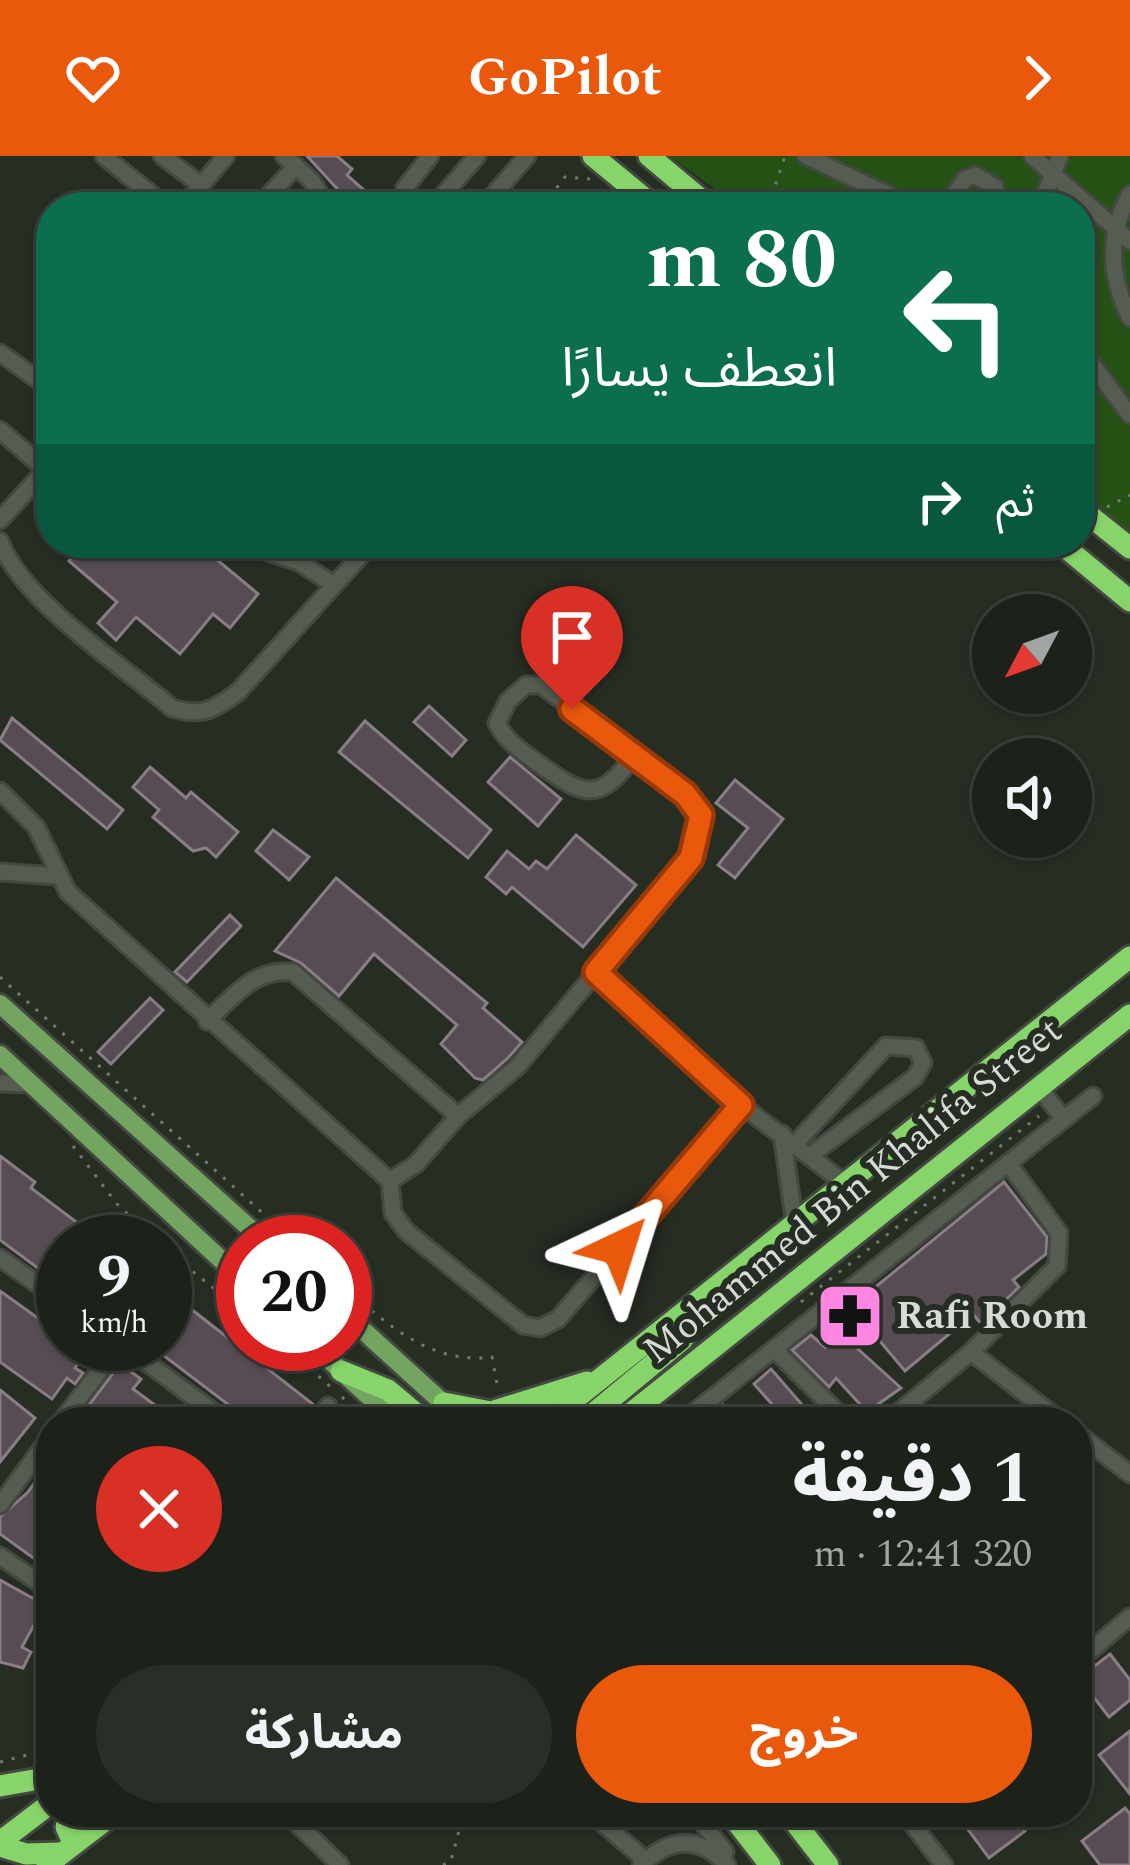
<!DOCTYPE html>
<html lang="ar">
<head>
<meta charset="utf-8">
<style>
	:root { --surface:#1c221a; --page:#292f27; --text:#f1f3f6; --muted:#a0a4a2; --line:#3a3f39; --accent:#ea580c }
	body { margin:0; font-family:Spectral,"Noto Sans Arabic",serif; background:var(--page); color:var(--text); direction:rtl; height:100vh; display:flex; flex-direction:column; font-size:45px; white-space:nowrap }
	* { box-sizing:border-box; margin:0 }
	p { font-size:39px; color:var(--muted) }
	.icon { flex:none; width:66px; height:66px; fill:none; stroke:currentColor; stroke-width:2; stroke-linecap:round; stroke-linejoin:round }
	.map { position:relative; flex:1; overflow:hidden; direction:ltr }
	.sheet { position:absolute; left:36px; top:1251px; width:1056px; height:420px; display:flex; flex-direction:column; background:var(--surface); border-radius:48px; box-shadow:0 3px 9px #0004,0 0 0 3px var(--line); direction:rtl }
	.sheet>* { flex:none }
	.guide { position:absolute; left:36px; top:36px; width:1059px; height:366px; border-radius:48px; box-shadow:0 3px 9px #0004,0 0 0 3px var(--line); direction:rtl; background:#0b6e4f; color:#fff; overflow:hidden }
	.needle { width:78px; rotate:229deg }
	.controls { position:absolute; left:972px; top:438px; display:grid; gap:24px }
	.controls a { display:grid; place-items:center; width:120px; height:120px; border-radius:50%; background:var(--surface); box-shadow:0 3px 9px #0004,0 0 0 3px var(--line); font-size:60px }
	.speed { position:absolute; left:36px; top:1059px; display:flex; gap:24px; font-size:60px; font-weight:700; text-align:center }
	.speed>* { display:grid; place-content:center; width:156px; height:156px; border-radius:50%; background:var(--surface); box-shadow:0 3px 9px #0004,0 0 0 3px var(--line); line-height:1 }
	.speed small { font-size:30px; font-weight:400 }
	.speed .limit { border:18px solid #d22; background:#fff; color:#111 }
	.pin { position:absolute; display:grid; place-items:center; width:102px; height:102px; color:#fff; margin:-123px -51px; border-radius:50% 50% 50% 0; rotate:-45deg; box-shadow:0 0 12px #0007 }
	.pin .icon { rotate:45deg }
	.me { position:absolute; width:132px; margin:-66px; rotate:41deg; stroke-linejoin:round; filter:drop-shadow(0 0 9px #0008) }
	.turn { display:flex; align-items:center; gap:42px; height:252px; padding:0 60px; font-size:54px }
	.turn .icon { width:156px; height:156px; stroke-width:2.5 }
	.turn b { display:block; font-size:84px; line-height:102px }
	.then { display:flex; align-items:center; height:114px; padding:0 60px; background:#0003; gap:24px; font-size:45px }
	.round { display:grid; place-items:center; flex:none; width:126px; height:126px; border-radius:63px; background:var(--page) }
	.overview { display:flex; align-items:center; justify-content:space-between; height:204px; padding:0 60px }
	h1 { font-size:72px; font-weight:700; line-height:90px }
	.cta { display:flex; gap:24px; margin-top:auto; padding:24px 60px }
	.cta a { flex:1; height:138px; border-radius:72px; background:var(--accent); color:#fff; font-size:48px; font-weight:700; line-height:138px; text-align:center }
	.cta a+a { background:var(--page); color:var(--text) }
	header { display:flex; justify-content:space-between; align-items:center; height:156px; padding:0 60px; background:var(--accent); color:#fff; font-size:54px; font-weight:700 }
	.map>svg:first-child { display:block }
</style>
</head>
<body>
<header><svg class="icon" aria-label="forward" viewBox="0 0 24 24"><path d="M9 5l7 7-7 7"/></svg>GoPilot<svg class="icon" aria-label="heart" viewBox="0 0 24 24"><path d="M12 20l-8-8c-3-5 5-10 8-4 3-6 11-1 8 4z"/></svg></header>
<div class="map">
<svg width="1130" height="1709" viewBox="0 0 1130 1709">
	<rect width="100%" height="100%" fill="#262d23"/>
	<path fill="#265114" d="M670,0H1130V377L1080,336V51H739Z"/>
	<g fill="#574c54" stroke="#8a7d86" stroke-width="3">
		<path d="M307,0H337L352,13L347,19L375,44L369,51H354Z"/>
		<path d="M84,387H197L258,438L230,472L213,458L180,498L136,461L116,484L98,467L117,446L69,405Z"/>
		<path d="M429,550L466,584L452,600L414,566Z"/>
		<path d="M12,562L123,654L107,673L0,584Z"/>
		<path d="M365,565L491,674L468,702L339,596Z"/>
		<path d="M510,601L561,643L538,670L488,626Z"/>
		<path d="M150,611L186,642L191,636L238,676L216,701L206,692L193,695L153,661L159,654L133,631Z"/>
		<path d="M735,624L783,663L735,722L718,709L748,672L716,647Z"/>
		<path d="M273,674L309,701L289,724L256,695Z"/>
		<path d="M576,679L636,729L583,791L512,731L506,738L486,721L507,695L529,713L536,705L547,713Z"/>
		<path d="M336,722L487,847L483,852L522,886L508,902L483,924L475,922L441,888L457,869L374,798L339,840L301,807L275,795Z"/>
		<path d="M230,759L241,770L187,826L175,816Z"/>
		<path d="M150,842L163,854L111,908L98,896Z"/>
		<path d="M0,1000L35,1026L31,1032L103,1086H63V1120L58,1127L0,1084Z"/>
		<path d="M1004,1026L1047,1081L1046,1098L1013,1124L1019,1131L981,1168L973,1158L905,1215L851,1151Z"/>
		<path d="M0,1135L63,1180V1188L86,1196L75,1212L83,1217L75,1228L67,1222L52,1243L0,1206Z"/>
		<path d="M191,1153L314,1249L302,1266H251L159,1196Z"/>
		<path d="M838,1175L901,1232L867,1256L836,1222L829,1231L792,1194L811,1179L825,1191Z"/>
		<path d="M120,1208L141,1223L133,1233L178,1266L79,1262Z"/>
		<path d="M771,1213L804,1251L814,1266H764L777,1254L754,1228Z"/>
		<path d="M0,1234L35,1262L0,1306Z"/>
		<path d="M723,1249L735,1266H701L710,1259Z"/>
		<path d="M51,1304V1398L43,1409L0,1378V1361L28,1336Z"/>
		<path d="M0,1424L45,1449L22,1491L31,1496L23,1512L0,1506Z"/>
		<path d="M1110,1498L1130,1524V1544L1109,1561L1079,1522Z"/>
		<path d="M1130,1575V1638L1099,1599Z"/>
		<path d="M1125,1652L1130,1658V1709H1100L1082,1685Z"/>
		<path d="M955,1656H1011L1025,1675L989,1702Z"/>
	</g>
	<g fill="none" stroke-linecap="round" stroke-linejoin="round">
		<defs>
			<g id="minor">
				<path d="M104,0L167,51"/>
				<path d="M162,0L201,29"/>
				<path d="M284,0L312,25L327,51"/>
				<path d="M806,0L914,51"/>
				<path d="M1032,0L1130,85"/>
				<path d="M1130,38C1107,80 1109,119 1130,162"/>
				<path d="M191,51V41L226,0"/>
				<path d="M258,51L296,10"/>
				<path d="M415,51L405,32L430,0"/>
				<path d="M433,51L477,0"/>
				<path d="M483,51L527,0"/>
				<path d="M945,51L965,23L975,19L995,31L993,51"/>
				<path d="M1040,51L1060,0"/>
				<path d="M1080,192L1130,259"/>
				<path d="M0,197L51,233"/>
				<path d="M0,274L46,314"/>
				<path d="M0,364L51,308"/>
				<path d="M0,385C22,445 122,509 172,552C201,561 214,554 238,536L372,387"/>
				<path d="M239,387L299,406L334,429"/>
				<path d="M0,635L36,671L68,736L390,1025L393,1057L406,1075L523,1169L540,1172L558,1163L741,949"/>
				<path d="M0,716L56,720"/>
				<path d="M596,816L741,949L846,1028"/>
				<path d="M207,865C234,840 254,812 293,816L458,960"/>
				<path d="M0,927L32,928"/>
				<path d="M1039,932L1064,963"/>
				<path d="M782,978L795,1069"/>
				<path d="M795,988L886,890L916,892L923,907L915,921L811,999"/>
				<path d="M390,1025L416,1008L458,960L517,911L691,702L701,659C661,606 594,569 541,529H526L508,545L497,567C506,586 522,595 539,608C583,640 600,648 634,599"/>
				<path d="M0,1102L63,1146"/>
				<path d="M122,1188L227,1266"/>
				<path d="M774,1193L847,1266"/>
				<path d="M971,1196L1062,1266"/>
				<path d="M61,1266L120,1188"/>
				<path d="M316,1266L328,1250"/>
				<path d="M682,1266L1093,940"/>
				<path d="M887,1266L971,1196L1057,1110L1059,1077L1008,1007"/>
				<path d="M1077,1277L1130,1318"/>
				<path d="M0,1349L51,1280"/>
				<path d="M0,1400L51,1435"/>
				<path d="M1077,1506L1130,1461"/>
				<path d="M285,1656L340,1709"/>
				<path d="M590,1656L645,1704"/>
				<path d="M694,1656L725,1696"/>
				<path d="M903,1656L944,1709"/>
				<path d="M641,1709C670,1681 699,1679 727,1709"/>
			</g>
			<g id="major">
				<path d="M0,848L265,1086"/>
				<path d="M0,899L243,1124"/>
				<path d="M345,1158L464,1266"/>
				<path d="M312,1188L397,1266"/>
			</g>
			<g id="highway">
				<path d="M593,0L655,51"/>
				<path d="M649,0L710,51"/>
				<path d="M1080,352L1130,392"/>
				<path d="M1060,387L1130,445"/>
				<path d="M341,1215L388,1234L426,1266"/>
				<path d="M444,1247L491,1256L587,1226"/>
				<path d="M546,1266L1130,801"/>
				<path d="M583,1266L682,1184L710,1141"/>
				<path d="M620,1266L1130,859"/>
				<path d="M0,1630L51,1621"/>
				<path d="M72,1656L66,1671L74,1688"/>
				<path d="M729,1656L770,1709"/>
				<path d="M787,1656L828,1709"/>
				<path d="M0,1686L51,1647"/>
				<path d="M0,1690L26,1698L62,1697"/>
				<path d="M47,1709L116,1656"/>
			</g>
		</defs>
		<use href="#minor" stroke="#434840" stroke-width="21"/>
		<use href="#major" stroke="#434840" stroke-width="24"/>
		<use href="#highway" stroke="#434840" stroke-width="27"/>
		<g stroke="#757b73" stroke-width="3" stroke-dasharray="3 9" stroke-linecap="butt">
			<path d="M542,51L565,21L590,23"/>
			<path d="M768,51L785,0"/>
			<path d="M1107,351L1130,339"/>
			<path d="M1013,387L1022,400L1034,387"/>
			<path d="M0,821L295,1086"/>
			<path d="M73,990L117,1048L157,1086"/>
			<path d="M165,1093L243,1156"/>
			<path d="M345,1131C387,1169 432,1209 492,1201L498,1233"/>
			<path d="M801,1146L1039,960"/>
			<path d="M283,1188L335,1235"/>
			<path d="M342,1241L370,1266"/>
			<path d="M0,1606L51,1593"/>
			<path d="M443,1709L451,1705L463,1659L469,1656"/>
		</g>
		<use href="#minor" stroke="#555d52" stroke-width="15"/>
		<use href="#major" stroke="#73a560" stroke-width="18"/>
		<use href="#highway" stroke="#87d56a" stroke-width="21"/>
	</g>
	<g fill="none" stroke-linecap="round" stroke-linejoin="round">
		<defs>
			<path id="route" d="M572,553L685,638L701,659L691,702L596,816L741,949L619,1092"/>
		</defs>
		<use href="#route" stroke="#983908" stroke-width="30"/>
		<use href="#route" stroke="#ea580c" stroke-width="21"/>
	</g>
	<defs>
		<symbol id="pharmacy-square" viewBox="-11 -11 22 22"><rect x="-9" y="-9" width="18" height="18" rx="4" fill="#fd86e3" stroke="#262d23"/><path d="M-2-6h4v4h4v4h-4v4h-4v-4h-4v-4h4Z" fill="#111"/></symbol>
	</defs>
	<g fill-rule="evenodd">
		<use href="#pharmacy-square" x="812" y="1122" width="76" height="76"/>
	</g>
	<g text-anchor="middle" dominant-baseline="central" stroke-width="12" stroke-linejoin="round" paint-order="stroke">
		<g font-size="39" fill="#d6dbd5" stroke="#262d23">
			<text transform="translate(853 1035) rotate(-39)">Mohammed Bin Khalifa Street</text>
		</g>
		<g font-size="39" font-weight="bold" fill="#d6dbd5" stroke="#262d23" text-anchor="start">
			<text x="896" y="1160">Rafi Room</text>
		</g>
	</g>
</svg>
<div class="controls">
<a><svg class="needle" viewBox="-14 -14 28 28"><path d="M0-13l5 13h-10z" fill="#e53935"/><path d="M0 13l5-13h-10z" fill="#a0a4a2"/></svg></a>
<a><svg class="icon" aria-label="sound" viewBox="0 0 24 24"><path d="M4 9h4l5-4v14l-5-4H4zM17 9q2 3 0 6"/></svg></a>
</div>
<div class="speed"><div>9<small>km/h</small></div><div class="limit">20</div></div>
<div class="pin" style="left:572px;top:553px;background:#d93025"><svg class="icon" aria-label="arrive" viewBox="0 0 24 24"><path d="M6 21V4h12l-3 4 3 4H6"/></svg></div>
<svg class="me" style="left:619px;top:1092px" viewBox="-20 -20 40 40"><path d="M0-17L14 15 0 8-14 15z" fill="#ea580c" stroke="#fff" stroke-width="4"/></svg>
<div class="guide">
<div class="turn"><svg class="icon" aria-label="left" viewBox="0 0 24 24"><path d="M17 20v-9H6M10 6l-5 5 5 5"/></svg><div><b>80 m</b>انعطف يسارًا</div></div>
<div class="then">ثم<svg class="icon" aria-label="right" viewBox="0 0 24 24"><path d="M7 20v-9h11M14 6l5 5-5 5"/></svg></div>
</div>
<section class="sheet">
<div class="overview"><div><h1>1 دقيقة</h1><p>320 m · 12:41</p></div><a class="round" style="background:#d93025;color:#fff"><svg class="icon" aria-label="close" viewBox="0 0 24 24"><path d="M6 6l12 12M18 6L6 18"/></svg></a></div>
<div class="cta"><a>خروج</a><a>مشاركة</a></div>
</section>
</div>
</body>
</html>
